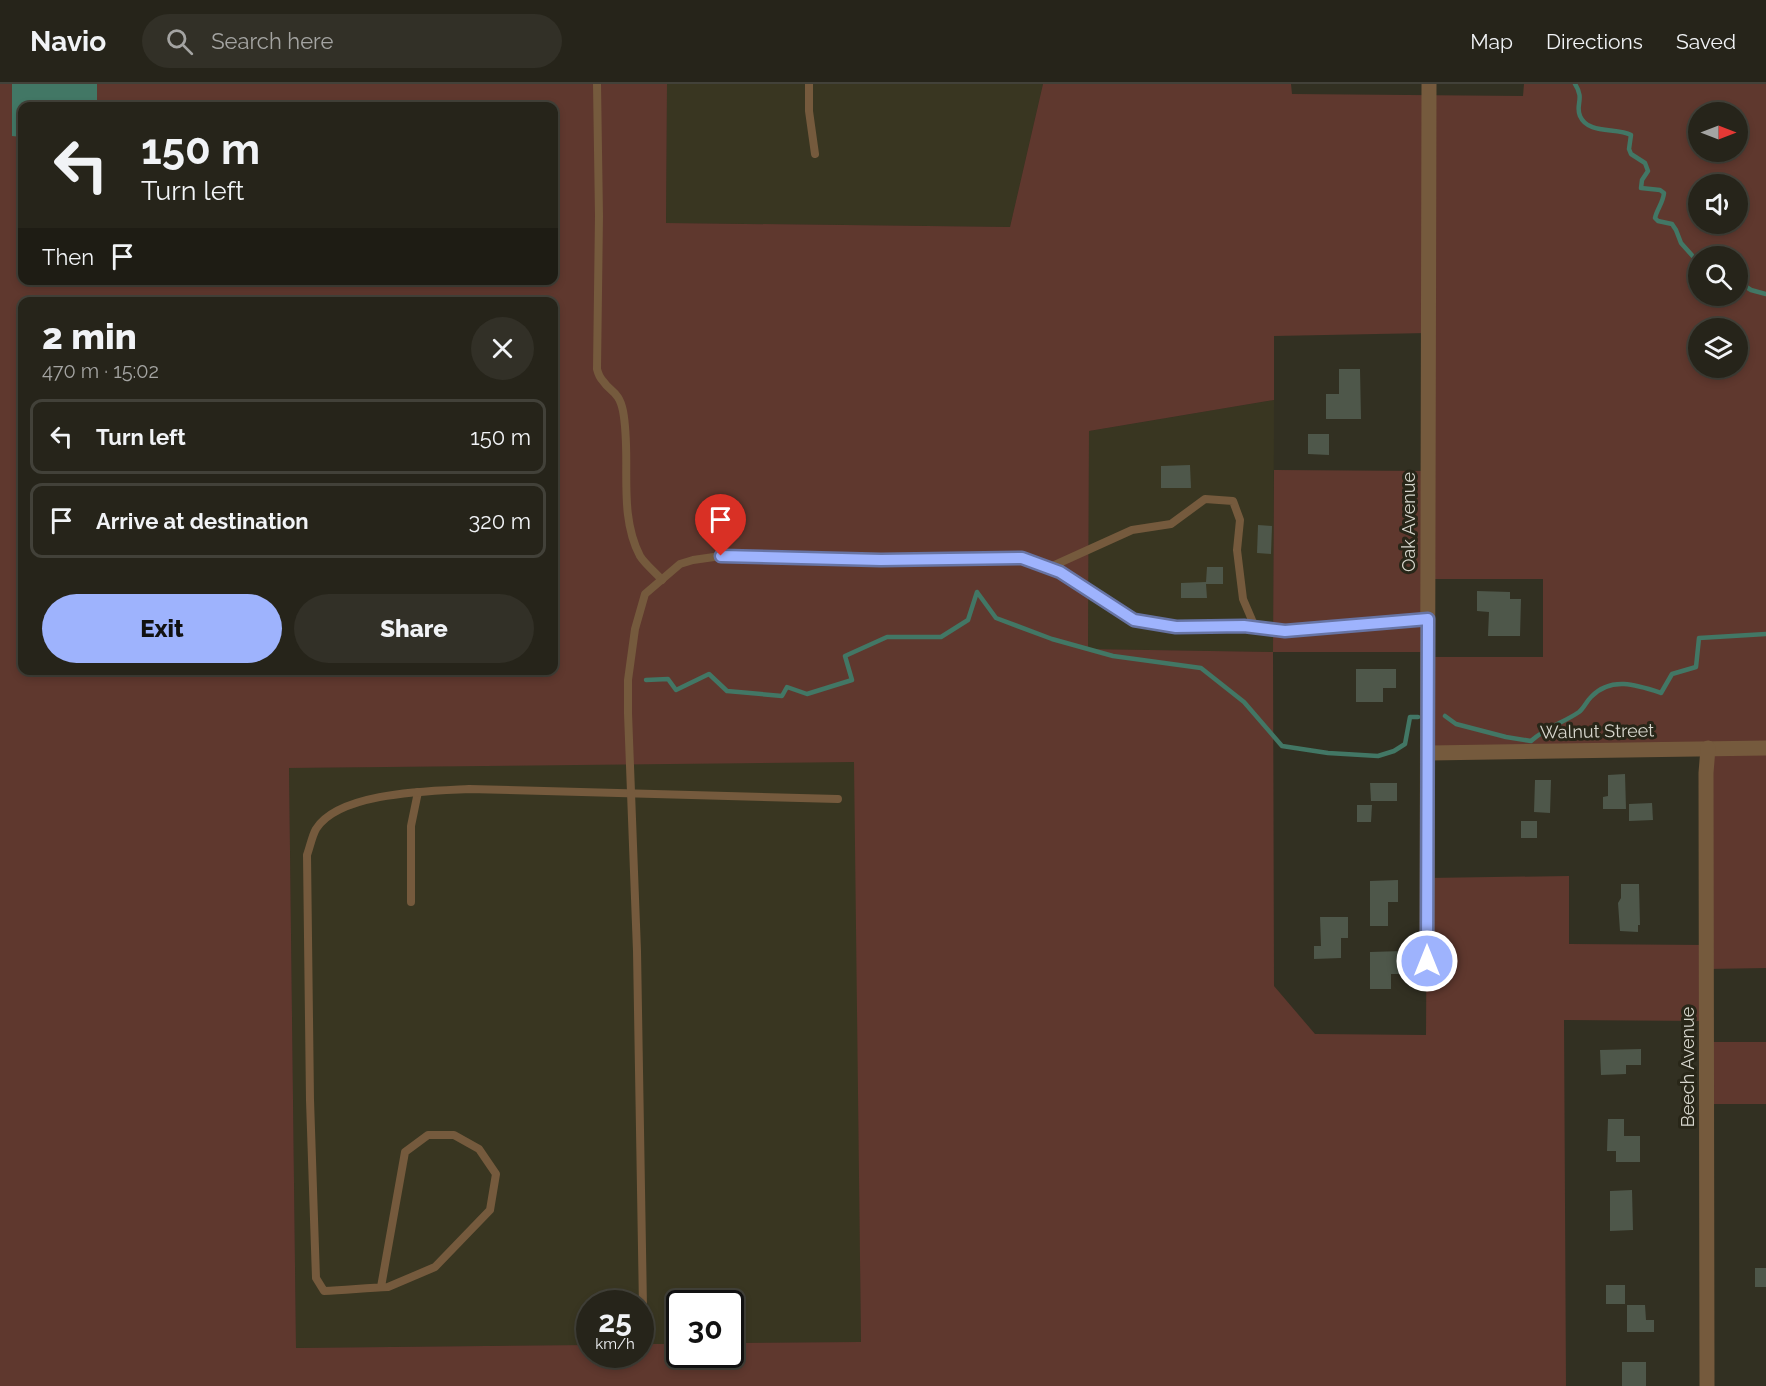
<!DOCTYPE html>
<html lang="en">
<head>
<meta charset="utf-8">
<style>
	:root { --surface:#26241a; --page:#323027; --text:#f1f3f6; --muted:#a4a4a2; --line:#424139; --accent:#9eb3fd }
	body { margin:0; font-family:Raleway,sans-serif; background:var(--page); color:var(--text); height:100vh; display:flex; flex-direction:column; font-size:22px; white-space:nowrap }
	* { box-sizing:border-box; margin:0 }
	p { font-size:20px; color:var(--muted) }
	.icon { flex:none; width:33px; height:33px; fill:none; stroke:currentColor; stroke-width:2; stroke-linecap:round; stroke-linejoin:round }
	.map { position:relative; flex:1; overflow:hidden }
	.details { position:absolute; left:18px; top:213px; width:540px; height:378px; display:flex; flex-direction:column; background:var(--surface); border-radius:12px; box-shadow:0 3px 9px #0003,0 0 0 2px var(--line) }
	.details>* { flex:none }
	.banner { position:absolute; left:18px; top:18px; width:540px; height:183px; border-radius:12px; box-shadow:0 3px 9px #0003,0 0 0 2px var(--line); background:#26241a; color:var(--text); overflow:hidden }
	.needle { width:39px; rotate:90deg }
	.tools { position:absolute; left:1688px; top:18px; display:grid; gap:12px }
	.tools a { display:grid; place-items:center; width:60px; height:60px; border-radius:50%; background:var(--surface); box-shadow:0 3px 9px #0003,0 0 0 2px var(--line); font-size:30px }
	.speed { position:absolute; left:576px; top:1206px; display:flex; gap:12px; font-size:30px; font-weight:700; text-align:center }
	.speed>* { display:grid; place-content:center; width:78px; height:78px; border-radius:50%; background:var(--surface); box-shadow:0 3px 9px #0003,0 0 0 2px var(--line); line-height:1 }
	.speed small { font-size:15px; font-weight:400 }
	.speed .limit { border:3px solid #111; border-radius:9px; background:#fff; color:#111 }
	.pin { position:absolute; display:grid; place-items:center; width:51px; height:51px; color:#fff; margin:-62px -26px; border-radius:50% 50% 50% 0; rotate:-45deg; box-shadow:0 0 6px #0007 }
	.pin .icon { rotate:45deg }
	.me { position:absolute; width:66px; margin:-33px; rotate:0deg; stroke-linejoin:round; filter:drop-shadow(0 0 4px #0008) }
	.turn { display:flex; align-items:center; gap:21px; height:126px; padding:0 24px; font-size:27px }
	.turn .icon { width:78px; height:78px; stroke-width:2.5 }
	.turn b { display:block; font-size:42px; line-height:51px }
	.then { display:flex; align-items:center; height:57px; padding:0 24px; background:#0003; gap:12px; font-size:22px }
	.round { display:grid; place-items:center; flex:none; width:63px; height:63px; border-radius:32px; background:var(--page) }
	.headline { display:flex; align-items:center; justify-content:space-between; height:102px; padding:0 24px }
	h1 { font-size:36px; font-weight:800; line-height:45px }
	.cta { display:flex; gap:12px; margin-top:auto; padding:12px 24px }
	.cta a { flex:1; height:69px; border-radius:36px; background:var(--accent); color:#111; font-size:24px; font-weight:800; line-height:69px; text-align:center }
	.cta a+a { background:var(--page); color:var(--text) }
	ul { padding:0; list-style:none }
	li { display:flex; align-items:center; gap:18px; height:75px; margin:0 12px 9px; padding:0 12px; border:3px solid var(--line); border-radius:12px }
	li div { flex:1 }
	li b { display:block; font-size:22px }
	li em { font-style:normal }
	header { display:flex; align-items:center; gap:36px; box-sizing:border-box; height:84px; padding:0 30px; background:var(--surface); border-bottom:2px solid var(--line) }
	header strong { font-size:28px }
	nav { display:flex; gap:33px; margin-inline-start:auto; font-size:21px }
	.search { width:420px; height:54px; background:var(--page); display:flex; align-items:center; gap:15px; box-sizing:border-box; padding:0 21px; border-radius:33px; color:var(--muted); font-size:22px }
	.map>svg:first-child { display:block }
</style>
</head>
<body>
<header>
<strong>Navio</strong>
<div class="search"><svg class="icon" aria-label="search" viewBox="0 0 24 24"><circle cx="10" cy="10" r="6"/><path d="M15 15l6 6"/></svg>Search here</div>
<nav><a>Map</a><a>Directions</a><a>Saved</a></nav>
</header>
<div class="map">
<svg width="1766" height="1302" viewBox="0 0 1766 1302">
	<rect width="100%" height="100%" fill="#323022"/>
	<g fill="#393621">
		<path d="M667,0H1043L1010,143L666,139Z"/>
		<path d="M1274,316L1273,568L1088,565L1089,347Z"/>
		<path d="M855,677L861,1258L731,1259L730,1220H680L679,1260H641L640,1220H590L589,1261L296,1264L289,684Z"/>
	</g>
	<g fill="#5f382e" fill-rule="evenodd">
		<path d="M0,0H667L666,139L1010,143L1043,0H1291L1292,10L1523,12L1524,0H1766V884L1707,885V937L1564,936L1566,1302H0ZM22,22H554V196H22ZM1698,28H1737V68H1698ZM1698,100H1737V140H1698ZM1698,172H1737V212H1698ZM22,218H554V586H22ZM1698,244H1737V284H1698ZM1428,249V387L1274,386L1273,568L1088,565L1089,347L1274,316V252ZM1428,495H1543V573H1428L1429,669L1708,665L1707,861L1569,860V792L1427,794L1426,951L1315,950L1274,902L1273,568H1428ZM854,678L861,1258L731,1259L730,1270H680L679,1260H641L640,1270H590L589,1261L296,1264L289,684Z"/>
		<rect x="1707" y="958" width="59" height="62"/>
	</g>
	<path fill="#427765" d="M12,0H97V22H22V53L12,52Z"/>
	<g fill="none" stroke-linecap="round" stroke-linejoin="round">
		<g stroke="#427765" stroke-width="4.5">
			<path d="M1575,0C1585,15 1575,21 1580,32C1588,51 1617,43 1631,51L1629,65L1631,70L1645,79L1648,87L1642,96L1641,104L1660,106L1664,109C1663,119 1657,125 1655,134L1658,137L1672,140L1676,146L1681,159L1698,178"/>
			<path d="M1737,197L1751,206L1766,210"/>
			<path d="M646,596L668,595L676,606L709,590L727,607L782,612L787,603L807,610L852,596L845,572L887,553H941L968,536L977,508L996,534L1052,555L1113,572L1201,584L1244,618L1282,662L1328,669L1378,672L1394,667L1405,660L1410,633H1418"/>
			<path d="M1445,632L1456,640L1506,653L1531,657C1548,642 1563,639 1579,628C1584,624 1586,618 1591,613C1611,592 1637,601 1661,609L1672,590L1696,583L1699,554L1766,550"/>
		</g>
	</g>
	<g fill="#4e574a">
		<path d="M1339,285H1360L1361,335H1326V310H1339Z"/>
		<path d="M1308,350H1329V371L1308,370Z"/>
		<path d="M1190,381L1191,404H1161V382Z"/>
		<path d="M1258,441L1272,442L1271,470L1257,469Z"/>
		<path d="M1207,483H1223V500H1206L1207,514H1181V499L1206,498Z"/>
		<path d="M1477,507L1510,508V515H1521L1520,552H1488L1489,528L1477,527Z"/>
		<path d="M1356,585H1396V604H1383V618H1356Z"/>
		<path d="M1625,690L1626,725H1603V713L1608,712V691Z"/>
		<path d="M1535,696H1551L1550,729L1534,728Z"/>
		<path d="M1370,699H1397V717H1371Z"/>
		<path d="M1652,719L1653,736L1629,737V720Z"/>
		<path d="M1357,721H1372L1371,738H1357Z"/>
		<rect x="1521" y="737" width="16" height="17"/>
		<path d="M1398,796V818H1388V842H1370V797Z"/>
		<path d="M1621,800H1639L1640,841H1638V848L1620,847L1618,819L1621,814Z"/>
		<path d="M1320,833H1348V854H1341V874L1314,875V862H1321Z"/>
		<path d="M1403,867V890H1391V905H1370V868Z"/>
		<path d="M1641,965V981H1626V990L1601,991L1600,966Z"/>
		<path d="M1608,1035H1624V1052H1640V1078H1616V1067H1607Z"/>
		<path d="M1632,1106L1633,1146L1610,1147V1107Z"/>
		<rect x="1755" y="1184" width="11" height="19"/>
		<rect x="1606" y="1201" width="19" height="19"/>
		<path d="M1627,1221H1645L1646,1236H1654V1248H1627Z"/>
		<rect x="1622" y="1278" width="24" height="24"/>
	</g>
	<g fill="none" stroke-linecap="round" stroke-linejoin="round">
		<g stroke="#755a3d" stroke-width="8">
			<path d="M597,0L599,132L597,285C598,289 600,294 603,297C611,309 619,307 623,327C632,374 617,428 640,472C645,480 655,488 662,496"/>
			<path d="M809,0V27L815,70"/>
			<path d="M1048,484L1132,446L1171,440L1205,415L1233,417L1240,436L1237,466L1243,515L1255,543"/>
			<path d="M411,818V742L418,708"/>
			<path d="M381,1203L405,1068L428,1051H454L479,1065L496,1090L490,1126L435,1183L388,1203C367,1204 345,1206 324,1207L316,1194L310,1016L307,771C310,763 312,752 316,745C339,708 430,707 469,705L838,715"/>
			<path d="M643,1224L637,867L628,629V596L635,545L645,510L680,480L693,476L721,472L881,476L1022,474L1060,488L1134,536L1176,543L1244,542L1285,547L1428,535"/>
		</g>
		<g stroke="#755a3d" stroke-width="15">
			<path d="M1429,669L1766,664"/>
			<path d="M1427,877L1429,0"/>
			<path d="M1707,1302L1706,689L1708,664"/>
		</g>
	</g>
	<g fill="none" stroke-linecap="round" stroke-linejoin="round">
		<defs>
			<path id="route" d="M721,472L881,476L1022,474L1060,488L1134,536L1176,543L1244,542L1285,547L1428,535L1427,877"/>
		</defs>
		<use href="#route" stroke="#6774a4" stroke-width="15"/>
		<use href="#route" stroke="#9eb3fd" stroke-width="10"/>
	</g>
	<g text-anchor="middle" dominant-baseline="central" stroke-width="6" stroke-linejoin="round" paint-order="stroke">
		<g font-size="18" fill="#d7d6cd" stroke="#282618">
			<text transform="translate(1408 438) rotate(-90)">Oak Avenue</text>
			<text transform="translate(1597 647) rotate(-1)">Walnut Street</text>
			<text transform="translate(1687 983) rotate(-90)">Beech Avenue</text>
		</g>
	</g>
</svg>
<div class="tools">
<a><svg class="needle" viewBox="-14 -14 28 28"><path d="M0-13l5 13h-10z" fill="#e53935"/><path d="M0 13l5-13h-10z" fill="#a4a4a2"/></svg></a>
<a><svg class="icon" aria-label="sound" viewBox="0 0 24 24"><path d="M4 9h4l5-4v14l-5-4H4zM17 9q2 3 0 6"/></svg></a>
<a><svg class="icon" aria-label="search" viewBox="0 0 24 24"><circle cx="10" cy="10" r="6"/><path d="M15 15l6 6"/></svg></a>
<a><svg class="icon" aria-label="layers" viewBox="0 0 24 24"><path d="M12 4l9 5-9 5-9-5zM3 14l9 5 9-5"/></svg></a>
</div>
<div class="speed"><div>25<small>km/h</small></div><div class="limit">30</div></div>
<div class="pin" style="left:721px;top:472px;background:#d93025"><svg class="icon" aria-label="arrive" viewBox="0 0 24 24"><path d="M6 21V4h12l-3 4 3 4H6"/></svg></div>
<svg class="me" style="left:1427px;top:877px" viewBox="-20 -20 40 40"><circle r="17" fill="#9eb3fd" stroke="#fff" stroke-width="3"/><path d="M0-11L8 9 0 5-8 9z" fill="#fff"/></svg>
<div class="banner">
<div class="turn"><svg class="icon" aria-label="left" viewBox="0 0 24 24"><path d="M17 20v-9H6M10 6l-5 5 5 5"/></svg><div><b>150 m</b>Turn left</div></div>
<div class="then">Then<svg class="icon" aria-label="arrive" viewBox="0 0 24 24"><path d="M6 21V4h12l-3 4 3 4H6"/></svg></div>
</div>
<section class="details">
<div class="headline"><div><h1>2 min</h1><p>470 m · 15:02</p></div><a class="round"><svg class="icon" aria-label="close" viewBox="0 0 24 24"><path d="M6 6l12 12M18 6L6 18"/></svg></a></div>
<ul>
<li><svg class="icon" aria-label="left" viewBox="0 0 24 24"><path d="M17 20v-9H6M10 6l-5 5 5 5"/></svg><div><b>Turn left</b></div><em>150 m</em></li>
<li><svg class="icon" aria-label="arrive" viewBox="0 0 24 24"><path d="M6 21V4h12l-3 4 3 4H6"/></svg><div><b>Arrive at destination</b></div><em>320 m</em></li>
</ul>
<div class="cta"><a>Exit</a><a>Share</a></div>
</section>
</div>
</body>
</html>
